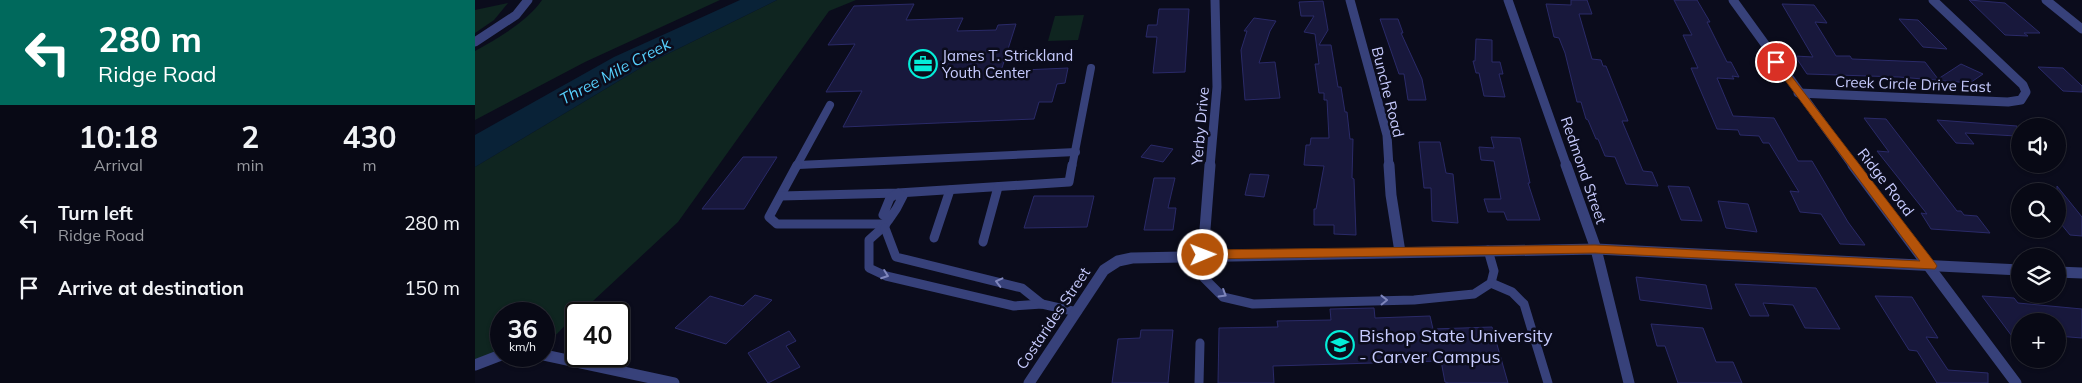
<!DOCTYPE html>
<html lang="en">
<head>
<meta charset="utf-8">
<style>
	:root { --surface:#080915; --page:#161722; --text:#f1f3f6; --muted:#989aa0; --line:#292a34 }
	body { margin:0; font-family:Mulish,sans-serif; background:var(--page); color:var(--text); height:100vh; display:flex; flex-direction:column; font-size:19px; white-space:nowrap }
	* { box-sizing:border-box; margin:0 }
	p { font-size:16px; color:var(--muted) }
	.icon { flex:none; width:28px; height:28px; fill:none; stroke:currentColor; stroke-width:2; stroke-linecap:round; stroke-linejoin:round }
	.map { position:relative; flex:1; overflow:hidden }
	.side { display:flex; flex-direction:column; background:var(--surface); width:475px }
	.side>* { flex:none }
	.hud { background:#00695c; color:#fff; overflow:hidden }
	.tools { position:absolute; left:1536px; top:118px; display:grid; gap:10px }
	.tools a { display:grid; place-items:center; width:55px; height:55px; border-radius:50%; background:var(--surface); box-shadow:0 1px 4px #0004,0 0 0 1px var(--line); font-size:25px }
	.speed { position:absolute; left:15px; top:302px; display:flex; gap:10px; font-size:25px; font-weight:700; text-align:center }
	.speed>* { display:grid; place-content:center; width:65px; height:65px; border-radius:50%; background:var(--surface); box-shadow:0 1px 4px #0004,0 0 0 1px var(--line); line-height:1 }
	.speed small { font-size:12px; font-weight:400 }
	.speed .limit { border:2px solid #111; border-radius:8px; background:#fff; color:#111 }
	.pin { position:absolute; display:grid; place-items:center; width:42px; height:42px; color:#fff; margin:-21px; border:2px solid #fff; border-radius:50%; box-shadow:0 1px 5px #0007 }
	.me { position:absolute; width:55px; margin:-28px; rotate:89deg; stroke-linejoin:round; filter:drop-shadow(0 0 4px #0008) }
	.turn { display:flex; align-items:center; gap:18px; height:105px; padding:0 15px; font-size:22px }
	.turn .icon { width:65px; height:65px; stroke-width:2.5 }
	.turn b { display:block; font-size:35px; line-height:42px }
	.eta { display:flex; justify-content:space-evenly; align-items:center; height:85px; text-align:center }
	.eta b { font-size:30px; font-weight:700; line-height:35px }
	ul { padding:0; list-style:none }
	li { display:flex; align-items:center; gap:15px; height:65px; padding:0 15px }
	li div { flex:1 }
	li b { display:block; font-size:19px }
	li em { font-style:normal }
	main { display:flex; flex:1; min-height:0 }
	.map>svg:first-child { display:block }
</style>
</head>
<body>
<main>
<section class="side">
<div class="hud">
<div class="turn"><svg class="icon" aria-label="left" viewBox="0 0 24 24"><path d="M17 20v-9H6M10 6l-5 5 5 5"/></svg><div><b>280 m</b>Ridge Road</div></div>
</div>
<div class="eta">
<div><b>10:18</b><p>Arrival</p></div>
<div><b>2</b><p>min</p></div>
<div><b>430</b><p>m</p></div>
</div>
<ul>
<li><svg class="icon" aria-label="left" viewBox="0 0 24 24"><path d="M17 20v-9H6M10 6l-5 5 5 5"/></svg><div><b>Turn left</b><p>Ridge Road</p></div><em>280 m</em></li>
<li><svg class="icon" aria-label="arrive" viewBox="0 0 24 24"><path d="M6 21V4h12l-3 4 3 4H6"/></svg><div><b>Arrive at destination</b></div><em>150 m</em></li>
</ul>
</section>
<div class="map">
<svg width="1607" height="383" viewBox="0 0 1607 383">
	<rect width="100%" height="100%" fill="#0b0c1c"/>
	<g fill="#0f2520">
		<path d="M67,0H245L110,62L0,120V51C23,38 52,22 67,0Z"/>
		<path d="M302,0H390H381L354,11L203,222L104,314H101L78,338L69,341V314H26V353L0,361V167L172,64Z"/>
		<path d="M33,3L19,20L0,33V10Z"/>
		<path d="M609,15L603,40L573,41L580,16Z"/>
	</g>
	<path fill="#092237" d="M265,0H302L172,64L0,167V135L139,57Z"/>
	<g fill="#18183c" stroke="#2a2a68">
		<path d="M1096,0H1112L1117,14H1104L1117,59L1126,60L1128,66H1131L1153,121H1147L1168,171L1177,172L1183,186L1151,184L1140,157L1130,156L1123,139H1121L1113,120L1111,119L1106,102H1102L1090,53L1084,38L1079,37L1071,4L1096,5Z"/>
		<path d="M1199,0H1222L1235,22H1232L1252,62H1256L1264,77L1257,76L1259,79L1242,78L1258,116L1299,118L1323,161H1337L1373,222L1390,245L1365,244L1346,214L1325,212L1315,191L1324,192L1294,143H1288L1284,136L1265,135L1263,130L1242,129L1216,68H1223L1208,35H1217Z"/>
		<path d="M1494,0L1530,3L1565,33H1549L1553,36L1530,35Z"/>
		<path d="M848,1L853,30L844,45H856L863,87H866L870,112H872L875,139H878L877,178L879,179L881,235L859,234V225H839V209H841L849,166L829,165L831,145H835L836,138H854L852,100H849V93H844L840,64H844L840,34L829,32L839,16H826L824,2Z"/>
		<path d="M439,4L431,20L488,18L482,31L521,30L523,25L541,24L526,71L593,68L590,83L582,84L577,102H564L559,119L368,127L387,91L351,92L380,44L353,45L379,6Z"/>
		<path d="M1307,4L1339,5L1352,23L1340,22L1361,56H1375L1377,59L1450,62L1463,79L1486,64L1508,74L1495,83L1424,77L1332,74L1320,56L1338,57Z"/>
		<path d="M684,9H714L710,72L678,73L682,37H671L673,25H682Z"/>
		<path d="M779,18L801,21L795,31L784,63L800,62L805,98L770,100L766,50L772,31H769Z"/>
		<path d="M905,19H923L928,33H926L947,79L951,100H933L929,74H924Z"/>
		<path d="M1424,19L1443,20L1472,49L1448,47Z"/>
		<path d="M1001,39L1017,40V62H1025L1028,74H1024L1030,97L1009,96L1004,73H1001L998,61H1000Z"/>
		<path d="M1563,67L1588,68L1607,86V92L1588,91Z"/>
		<path d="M1389,118L1411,119L1482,211H1486L1489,215L1502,216L1515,233L1456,229L1446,213L1452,214L1402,151L1414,152Z"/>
		<path d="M1462,120L1542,126L1541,136L1490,133L1499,144L1481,143Z"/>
		<path d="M1016,137L1045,138L1055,183H1053L1065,220H1032L1029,212H1013L1009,199H1026L1019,161L1006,160L1004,147L1019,148Z"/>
		<path d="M944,142H965L971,173L978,174L983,223L957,221L956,188H949Z"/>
		<path d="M676,145L698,149L688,162L666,157Z"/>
		<path d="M268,157H302L269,209H227Z"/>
		<path d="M775,174L794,175L789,197L770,195Z"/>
		<path d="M679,178H700L693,208H701L698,230H669Z"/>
		<path d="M1193,186L1214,187L1227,221L1206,220Z"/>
		<path d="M1582,186L1607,217V236L1595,235L1582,219Z"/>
		<path d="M559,196H619L612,227L549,228Z"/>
		<path d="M1243,201L1273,204L1282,232L1251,228Z"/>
		<path d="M1161,277L1231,285L1237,309L1165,300Z"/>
		<path d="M1260,284L1341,288L1365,329L1330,328L1318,305L1288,303L1294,316H1275Z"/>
		<path d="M280,295L297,300L251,344L200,328L235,296L268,306Z"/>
		<path d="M1400,296L1437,297L1463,338L1451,337L1473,370L1513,373V383H1462L1442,351L1434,350Z"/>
		<path d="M1507,296L1539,298L1543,303L1607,309V338L1582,336V321H1545V347Z"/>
		<path d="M899,308L900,318L955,316L958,329L1017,327L1033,383H974L970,382L966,361L798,366L799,383H743L744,328L803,327L802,321L856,320L855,309Z"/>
		<path d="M1176,324L1228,328L1241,362H1258L1267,383H1203L1190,346H1182Z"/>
		<path d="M666,330H698L693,383H637L643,339L665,338Z"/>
		<path d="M314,331L321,341L311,346L325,367L293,383L273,353Z"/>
	</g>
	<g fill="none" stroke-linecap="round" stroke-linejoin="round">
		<g stroke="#37417a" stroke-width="8">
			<path d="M323,165L601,152"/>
			<path d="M321,167L355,105"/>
			<path d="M597,167L616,68"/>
		</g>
		<g stroke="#37417a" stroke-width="9">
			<path d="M322,165L294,217L302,224H411"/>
			<path d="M306,196L423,193L594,182L597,165"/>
			<path d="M414,219L408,215L415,198L423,193L428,196C420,214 409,228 394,240V268L411,276L539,306L567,304L602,312"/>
			<path d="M410,228L421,257L547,288L567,304"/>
			<path d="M459,238L475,190"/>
			<path d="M508,242L523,187"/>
			<path d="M728,255L729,278L748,297L778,304L939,300L999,294L1016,283L1019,271L1013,250"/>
			<path d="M1016,283L1037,292L1049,304L1073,383"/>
			<path d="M724,383L725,343"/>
		</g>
		<g stroke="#37417a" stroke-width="9">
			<path d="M875,0L912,135L914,167"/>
			<path d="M1033,0L1092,167"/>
			<path d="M1258,0L1379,167"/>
			<path d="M1571,0L1607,29"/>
			<path d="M0,42L41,15L53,0"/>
			<path d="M1323,93L1533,102L1546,100L1551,92L1548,85L1458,0"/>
			<path d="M735,167L742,87L740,0"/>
		</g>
		<g stroke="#37417a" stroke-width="11">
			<path d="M914,165L916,195L925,252"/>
			<path d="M1091,165L1121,249L1154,383"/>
			<path d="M1378,165L1541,383"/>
			<path d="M728,255L735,165"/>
			<path d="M69,355L199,383"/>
			<path d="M0,365L26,355"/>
		</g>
		<g stroke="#37417a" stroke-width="11">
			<path d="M1582,272L1607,273"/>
			<path d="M554,383L629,270L643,261L657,258L1121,249L1545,270"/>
		</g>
	</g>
	<defs><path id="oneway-chevron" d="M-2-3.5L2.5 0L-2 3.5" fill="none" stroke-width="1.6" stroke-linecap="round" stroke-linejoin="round" transform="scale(1.25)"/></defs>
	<g stroke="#7f86bc">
		<use href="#oneway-chevron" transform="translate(410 275) rotate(20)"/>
		<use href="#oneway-chevron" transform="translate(524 282) rotate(-166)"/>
		<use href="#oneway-chevron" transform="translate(748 294) rotate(31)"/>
		<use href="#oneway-chevron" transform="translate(909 300) rotate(-1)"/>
	</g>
	<path fill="#b45309" stroke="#753606" d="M1298,60H1304L1460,263L1462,266L1460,269L1120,253L728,259L721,255L728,250L1120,245L1445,261L1298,64Z"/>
	<defs>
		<symbol id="office-ring" viewBox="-11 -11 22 22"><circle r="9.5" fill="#0b0c1c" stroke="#04edd8" stroke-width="1.5"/><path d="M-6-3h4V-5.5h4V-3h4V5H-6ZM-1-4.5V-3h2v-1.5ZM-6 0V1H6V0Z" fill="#04edd8"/></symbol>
		<symbol id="university-ring" viewBox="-11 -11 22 22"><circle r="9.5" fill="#0b0c1c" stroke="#04edd8" stroke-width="1.5"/><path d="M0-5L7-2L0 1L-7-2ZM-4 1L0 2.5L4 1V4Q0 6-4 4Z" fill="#04edd8"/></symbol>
	</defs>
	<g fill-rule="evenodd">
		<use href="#office-ring" x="432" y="48" width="32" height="32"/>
		<use href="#university-ring" x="849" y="329" width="32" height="32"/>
	</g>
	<g text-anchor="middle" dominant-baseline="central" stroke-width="5" stroke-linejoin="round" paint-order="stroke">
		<g font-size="15" fill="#c7cbfe" stroke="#0b0c1c" text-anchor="start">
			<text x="467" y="55">James T. Strickland<tspan x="467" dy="17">Youth Center</tspan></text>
		</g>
		<g font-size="15" fill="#c7cbfe" stroke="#0b0c1c">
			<text transform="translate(1438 84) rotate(2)">Creek Circle Drive East</text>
			<text transform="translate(913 92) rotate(76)">Bunche Road</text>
			<text transform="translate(725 126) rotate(-85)">Yerby Drive</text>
			<text transform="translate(1109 170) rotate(71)">Redmond Street</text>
			<text transform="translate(1411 182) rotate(52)">Ridge Road</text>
			<text transform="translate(578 318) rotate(-56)">Costarides Street</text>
		</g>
		<g font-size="16" font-style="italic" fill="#56cffc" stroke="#0b0c1c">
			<text transform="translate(140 71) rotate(-28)">Three Mile Creek</text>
		</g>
		<g font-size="18" fill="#c7cbfe" stroke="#0b0c1c" text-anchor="start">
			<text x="884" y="335">Bishop State University<tspan x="884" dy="21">- Carver Campus</tspan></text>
		</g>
	</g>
</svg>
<div class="tools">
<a><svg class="icon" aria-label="sound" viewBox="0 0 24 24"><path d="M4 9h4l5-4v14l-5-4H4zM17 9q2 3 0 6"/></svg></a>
<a><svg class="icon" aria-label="search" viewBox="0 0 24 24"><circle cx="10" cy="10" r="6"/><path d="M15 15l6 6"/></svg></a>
<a><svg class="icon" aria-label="layers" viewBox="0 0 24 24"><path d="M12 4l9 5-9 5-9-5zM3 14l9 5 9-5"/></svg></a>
<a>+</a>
</div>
<div class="speed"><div>36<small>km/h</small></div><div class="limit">40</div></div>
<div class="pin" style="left:1301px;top:62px;background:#d93025"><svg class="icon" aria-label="arrive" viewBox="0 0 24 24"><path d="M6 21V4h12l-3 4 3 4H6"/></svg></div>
<svg class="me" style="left:728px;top:255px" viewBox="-20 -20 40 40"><circle r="17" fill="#b45309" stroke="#fff" stroke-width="3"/><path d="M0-11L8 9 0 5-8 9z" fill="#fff"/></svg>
</div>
</main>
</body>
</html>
